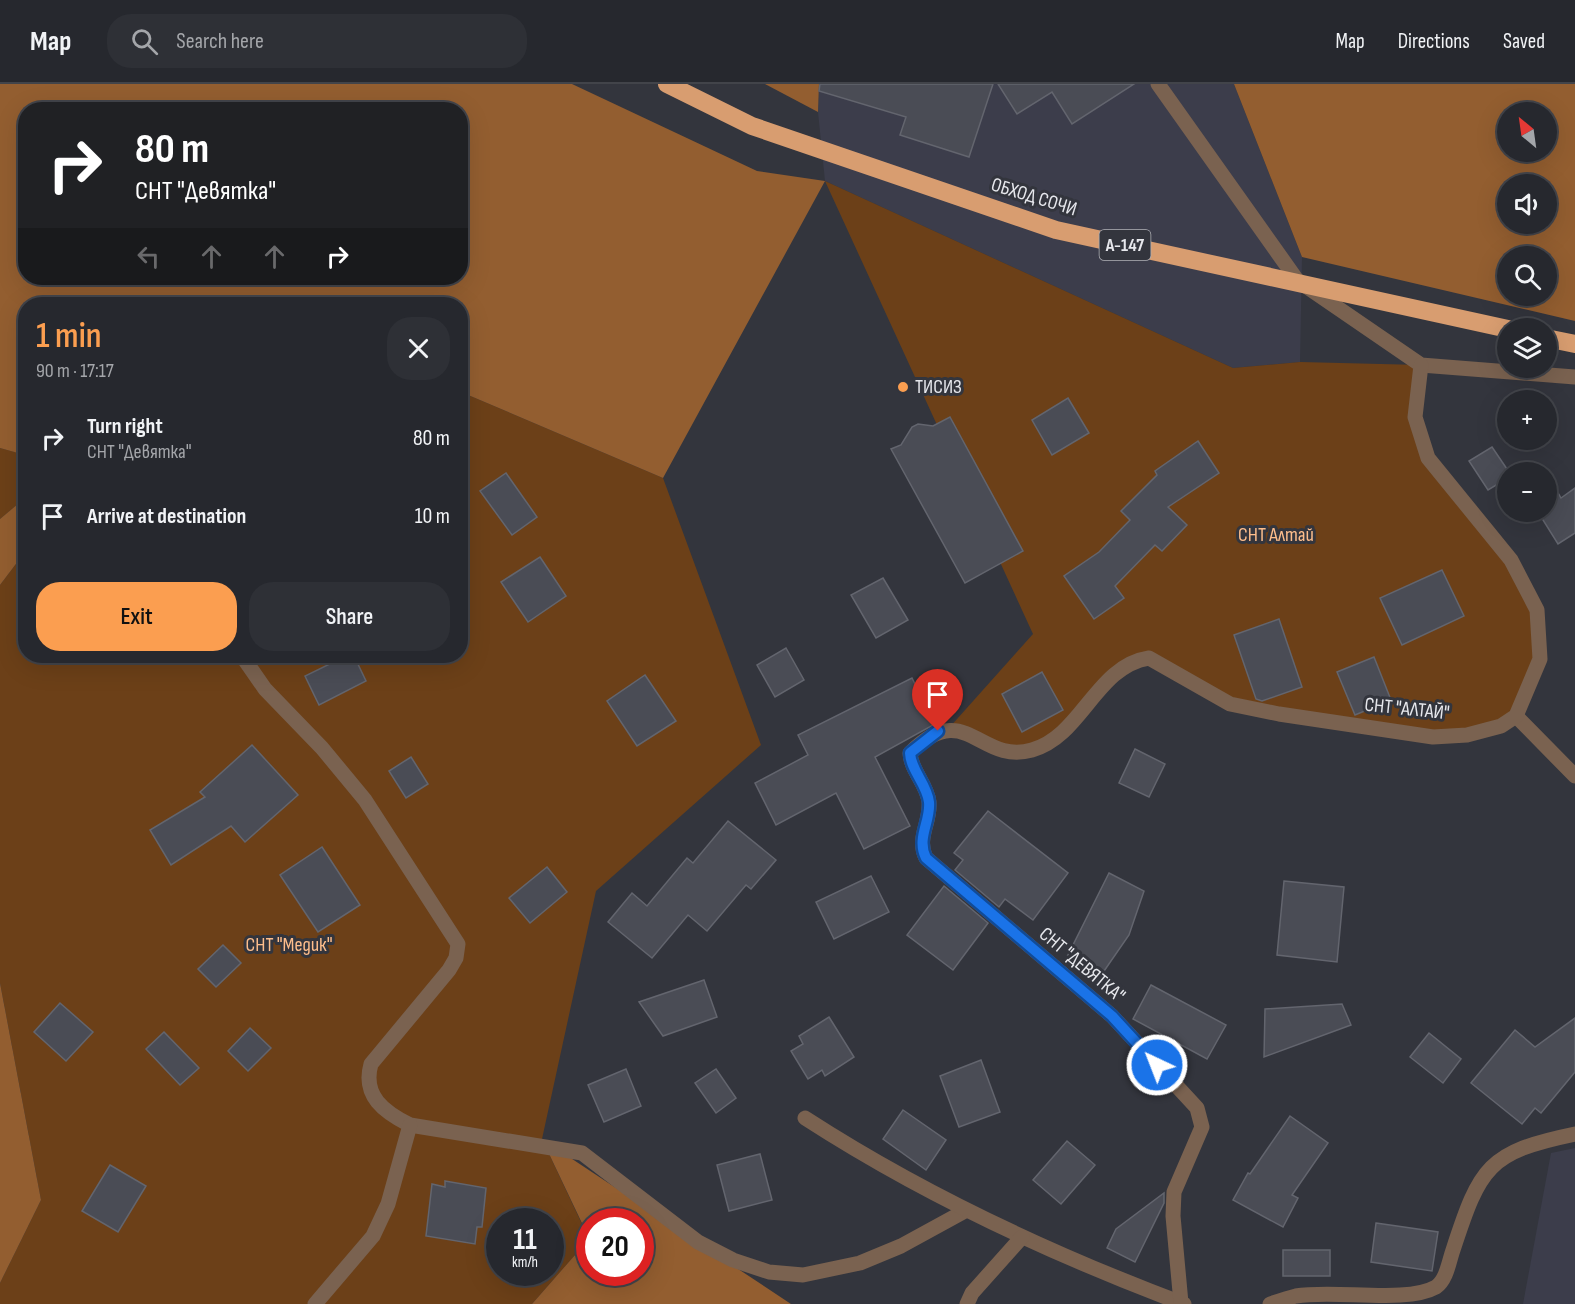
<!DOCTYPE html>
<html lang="en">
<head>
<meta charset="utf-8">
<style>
	:root { --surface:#26282e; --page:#2e3036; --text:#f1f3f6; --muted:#a4a6aa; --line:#42444a; --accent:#fb9e50 }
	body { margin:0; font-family:"Sofia Sans Condensed",sans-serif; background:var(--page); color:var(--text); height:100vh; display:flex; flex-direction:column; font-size:22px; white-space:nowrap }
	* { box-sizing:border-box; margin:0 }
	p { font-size:20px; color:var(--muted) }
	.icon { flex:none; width:33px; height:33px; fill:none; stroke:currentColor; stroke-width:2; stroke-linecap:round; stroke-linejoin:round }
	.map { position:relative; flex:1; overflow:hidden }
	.details { position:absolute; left:18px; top:213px; width:450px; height:366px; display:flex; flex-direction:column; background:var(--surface); border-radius:24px; box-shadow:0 6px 24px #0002,0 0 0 2px var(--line) }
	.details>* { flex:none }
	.hud { position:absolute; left:18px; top:18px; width:450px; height:183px; border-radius:24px; box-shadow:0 6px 24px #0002,0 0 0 2px var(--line); background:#202124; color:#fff; overflow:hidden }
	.needle { width:39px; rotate:331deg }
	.fabs { position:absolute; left:1497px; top:18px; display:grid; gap:12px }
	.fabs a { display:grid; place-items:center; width:60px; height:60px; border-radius:50%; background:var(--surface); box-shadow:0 6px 24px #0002,0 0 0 2px var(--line); font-size:30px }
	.speed { position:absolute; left:486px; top:1124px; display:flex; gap:12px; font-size:30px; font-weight:700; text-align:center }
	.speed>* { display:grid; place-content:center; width:78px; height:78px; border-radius:50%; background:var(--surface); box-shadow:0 6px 24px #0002,0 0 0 2px var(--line); line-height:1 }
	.speed small { font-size:15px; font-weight:400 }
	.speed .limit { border:9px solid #d22; background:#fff; color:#111 }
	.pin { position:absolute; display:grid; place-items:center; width:51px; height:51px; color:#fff; margin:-62px -26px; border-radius:50% 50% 50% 0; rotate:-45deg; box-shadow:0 0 6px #0007 }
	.pin .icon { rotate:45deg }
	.me { position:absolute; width:66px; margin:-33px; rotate:317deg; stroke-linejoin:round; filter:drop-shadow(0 0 4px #0008) }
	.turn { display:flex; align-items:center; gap:21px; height:126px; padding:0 18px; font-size:27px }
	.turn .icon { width:78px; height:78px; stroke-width:2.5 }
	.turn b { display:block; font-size:42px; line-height:51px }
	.lanes { display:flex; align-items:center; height:57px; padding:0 18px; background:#0003; justify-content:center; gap:30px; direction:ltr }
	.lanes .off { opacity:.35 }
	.round { display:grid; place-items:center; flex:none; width:63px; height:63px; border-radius:24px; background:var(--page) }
	.headline { display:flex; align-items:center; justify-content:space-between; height:102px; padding:0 18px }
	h1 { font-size:36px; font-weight:600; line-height:45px; color:var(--accent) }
	.primary-button { display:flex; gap:12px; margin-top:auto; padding:12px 18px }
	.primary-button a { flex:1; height:69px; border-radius:24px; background:var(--accent); color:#111; font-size:24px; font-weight:600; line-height:69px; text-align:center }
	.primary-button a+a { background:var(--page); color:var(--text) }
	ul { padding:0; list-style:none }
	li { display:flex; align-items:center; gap:18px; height:78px; padding:0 18px }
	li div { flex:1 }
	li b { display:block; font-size:22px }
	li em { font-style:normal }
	header { display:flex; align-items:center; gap:36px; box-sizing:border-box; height:84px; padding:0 30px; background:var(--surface); border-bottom:2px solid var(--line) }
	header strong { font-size:28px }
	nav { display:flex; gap:33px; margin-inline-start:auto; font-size:21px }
	.search { width:420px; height:54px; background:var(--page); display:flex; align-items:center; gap:15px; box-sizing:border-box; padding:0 21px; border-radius:24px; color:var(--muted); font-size:22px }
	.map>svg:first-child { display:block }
</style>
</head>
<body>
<header>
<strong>Map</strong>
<div class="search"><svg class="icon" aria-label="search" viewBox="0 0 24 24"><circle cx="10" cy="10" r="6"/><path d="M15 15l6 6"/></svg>Search here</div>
<nav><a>Map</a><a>Directions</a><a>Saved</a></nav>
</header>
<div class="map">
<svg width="1575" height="1220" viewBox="0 0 1575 1220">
	<rect width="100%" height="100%" fill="#33353d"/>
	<g fill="#3c3d4b">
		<path d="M819,0H1234L1302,173L1300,278L1233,284L825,97L818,28Z"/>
		<path d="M1575,1064V1220H1523L1551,1069Z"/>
	</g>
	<g fill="#6c4018" fill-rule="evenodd">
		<path d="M825,97L1233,284L1300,278L1421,281L1420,354L1525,499L1540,575L1516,632L1467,651L1230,620L1139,576L1068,643L1018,668L949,644L1033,550Z"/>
		<path d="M461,308L663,394L761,661L596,807L542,1055L589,1155L532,1220H0V1199L41,1116L0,899V501L25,468L26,572H460ZM500,1137H550V1188H500Z"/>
		<path d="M0,364L26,371L25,414L0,435Z"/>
	</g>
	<g fill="#935e30" fill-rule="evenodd">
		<path d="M0,0H572L757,87L825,97L663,394L461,308L460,220H26L25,371L0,364ZM26,26H460V194H26Z"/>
		<path d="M765,0H819L818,28Z"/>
		<path d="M1234,0H1575V237L1302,173ZM1546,28V68H1508V28ZM1508,100H1546V140H1508ZM1508,172H1546V212H1508Z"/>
		<path d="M25,414V468L0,501V435Z"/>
		<path d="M0,899L41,1116L0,1199Z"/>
		<path d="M542,1055L791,1220H532L589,1155L590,1188H640V1137H590L589,1154Z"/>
	</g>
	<g fill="#4a4c55" stroke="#63656e" stroke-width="1.5">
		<path d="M820,0H993L969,73L900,51L906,33L819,7Z"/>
		<path d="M998,0H1134L1072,40L1052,8L1017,30Z"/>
		<path d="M1068,314L1089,349L1052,371L1032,336Z"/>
		<path d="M950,333L1023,467L965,499L891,365L901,361L912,343L918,340L933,342Z"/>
		<path d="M1198,357L1219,389L1168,423L1187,441L1162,467L1155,461L1115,502L1124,514L1094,535L1064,492L1099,468L1130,436L1121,427L1157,391L1155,387Z"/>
		<path d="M1492,363L1509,388L1508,394L1488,406L1469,377Z"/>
		<path d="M506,389L537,433L512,451L480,407Z"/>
		<path d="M1575,404V449L1558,460L1538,428H1546V414L1557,407L1561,414Z"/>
		<path d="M540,473L566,512L528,538L501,498Z"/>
		<path d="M1442,486L1464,532L1402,561L1380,514Z"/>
		<path d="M883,494L908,536L876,554L851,511Z"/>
		<path d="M1279,535L1302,603L1262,617L1256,615L1234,551Z"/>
		<path d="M786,564L804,596L775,613L757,581Z"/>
		<path d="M346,572H354L366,597L319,621L305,592Z"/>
		<path d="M1374,573L1391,616L1355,631L1337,588Z"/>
		<path d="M1042,588L1063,626L1022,648L1002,610Z"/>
		<path d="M645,591L676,637L637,662L607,617Z"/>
		<path d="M912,594L935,640L875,673L910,742L864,765L836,709L776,741L755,699L808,671L798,651Z"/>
		<path d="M252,661L298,711L245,758L231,742L171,781L150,746L205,713L200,708Z"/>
		<path d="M1135,665L1165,680L1149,713L1119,699Z"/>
		<path d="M411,673L428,700L406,714L389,687Z"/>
		<path d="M988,727L1068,789L1033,836L1005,815L999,823L955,786L963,776L954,769Z"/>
		<path d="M728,737L776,776L751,805L746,801L707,847L688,831L652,874L608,838L632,809L647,822L687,774L693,779Z"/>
		<path d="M322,763L360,821L318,848L280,791Z"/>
		<path d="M547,783L567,808L530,839L509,814Z"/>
		<path d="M1109,789L1144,807L1129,851L1102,890L1067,873Z"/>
		<path d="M871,792L889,828L834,855L816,818Z"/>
		<path d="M1284,797L1344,803L1337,878L1277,871Z"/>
		<path d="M944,802L988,839L953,886L907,851Z"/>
		<path d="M223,861L241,879L216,903L198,885Z"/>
		<path d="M704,896L717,933L663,952L639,918Z"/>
		<path d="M1151,901L1226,941L1207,975L1133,935Z"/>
		<path d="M60,919L93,948L66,977L34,948Z"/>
		<path d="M1342,920L1351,941L1264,973L1265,925Z"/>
		<path d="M829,933L854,973L825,992L822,986L808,995L791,967L803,960L799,952Z"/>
		<path d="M1575,934V988L1541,1029L1535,1024L1522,1040L1471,999L1515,946L1535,963Z"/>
		<path d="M250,944L271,964L248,987L228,967Z"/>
		<path d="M164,948L199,984L180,1001L146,965Z"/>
		<path d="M1429,949L1461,975L1443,999L1410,973Z"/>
		<path d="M981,976L1000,1028L959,1043L940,992Z"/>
		<path d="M626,985L641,1022L604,1038L588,1001Z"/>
		<path d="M716,985L736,1014L716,1029L695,999Z"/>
		<path d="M903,1026L946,1056L926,1086L883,1055Z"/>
		<path d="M1290,1032L1328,1059L1292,1111L1298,1114L1283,1143L1233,1116L1248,1089L1250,1090Z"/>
		<path d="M1067,1057L1095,1081L1061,1120L1033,1096Z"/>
		<path d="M760,1070L772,1116L729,1127L717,1081Z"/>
		<path d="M110,1081L146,1102L118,1148L82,1127Z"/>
		<path d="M445,1097L486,1104L482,1143H477L475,1160L426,1152L432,1100L445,1103Z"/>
		<path d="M1164,1109V1119L1135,1178L1107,1164L1116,1145Z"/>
		<path d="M1376,1139L1438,1148L1432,1187L1371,1178Z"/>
		<rect x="1283" y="1166" width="47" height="26"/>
	</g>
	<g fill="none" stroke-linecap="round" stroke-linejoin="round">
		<g stroke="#7a6250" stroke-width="15">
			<path d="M1158,0L1297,196L1421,281L1575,293"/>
			<path d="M242,572L265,605L322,664L365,716L458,860L456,874L449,886L371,980C362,1012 384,1028 410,1041L582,1069L698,1158L733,1176L769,1188L803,1191L860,1179L901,1162L965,1127"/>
			<path d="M1516,632L1575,692"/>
			<path d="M805,1034C924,1111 1051,1170 1184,1220"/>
			<path d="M1181,1219L1173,1132L1174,1108L1202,1043L1197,1024L1112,932L926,774C916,754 931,738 929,718C927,700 911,687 910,669C966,613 979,681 1032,666C1082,652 1096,582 1149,574L1230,620L1279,630L1433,653L1467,651L1501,642L1516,632L1540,575L1537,526L1511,476L1428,374L1415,333L1421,281"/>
			<path d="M315,1220L373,1152L388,1120L410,1041"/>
			<path d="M967,1220L972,1209L1022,1153"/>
			<path d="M1270,1220C1279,1217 1288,1214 1296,1212C1334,1205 1406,1220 1436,1203C1447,1195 1449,1177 1453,1166C1480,1083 1488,1068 1575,1050"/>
		</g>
		<g stroke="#d89d70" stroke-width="18">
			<path d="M667,0L752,42L1056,146L1508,245"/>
			<path d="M1546,254L1575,260"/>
		</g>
	</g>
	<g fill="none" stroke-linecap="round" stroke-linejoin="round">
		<defs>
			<path id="route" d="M938,647L910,669C911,687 927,700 929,718C931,737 916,754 926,774L1112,932L1157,981"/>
		</defs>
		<use href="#route" stroke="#114b97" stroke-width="15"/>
		<use href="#route" stroke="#1a73e8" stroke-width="10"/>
	</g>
	<circle fill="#fb9e50" stroke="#33353d" stroke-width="2" cx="903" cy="303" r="6"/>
	<g text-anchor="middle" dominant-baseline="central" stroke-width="6" stroke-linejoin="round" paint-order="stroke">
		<rect fill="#33353d" stroke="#b1b2b8" stroke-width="1.5" x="1099.5" y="146" width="51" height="30" rx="4.5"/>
		<g font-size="18" font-weight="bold" fill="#e7e8ed">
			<text x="1125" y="161">А-147</text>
		</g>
		<g font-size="20" fill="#e7e8ed" stroke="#33353d">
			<text transform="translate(1034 113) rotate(17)">ОБХОД СОЧИ</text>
			<text transform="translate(1407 625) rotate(6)">СНТ "АЛТАЙ"</text>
			<text transform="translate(1082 881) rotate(40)">СНТ "ДЕВЯТКА"</text>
		</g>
		<g font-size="20" fill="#e7e8ed" stroke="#33353d" text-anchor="start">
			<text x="915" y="303">ТИСИЗ</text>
		</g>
		<g font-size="20" fill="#febe8c" stroke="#33353d">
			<text x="1276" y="451">СНТ Алтай</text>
			<text x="289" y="861">СНТ "Медик"</text>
		</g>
	</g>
</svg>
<div class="fabs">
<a><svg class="needle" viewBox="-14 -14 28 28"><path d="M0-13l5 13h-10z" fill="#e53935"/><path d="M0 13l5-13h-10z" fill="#a4a6aa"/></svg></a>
<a><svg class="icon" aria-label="sound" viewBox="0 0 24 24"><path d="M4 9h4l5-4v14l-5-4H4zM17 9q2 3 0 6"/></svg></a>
<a><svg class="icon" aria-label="search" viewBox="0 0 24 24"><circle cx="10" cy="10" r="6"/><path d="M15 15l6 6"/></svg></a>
<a><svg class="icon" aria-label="layers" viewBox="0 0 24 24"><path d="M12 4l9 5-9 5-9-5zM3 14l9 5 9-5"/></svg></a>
<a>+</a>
<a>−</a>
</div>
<div class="speed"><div>11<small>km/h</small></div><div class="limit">20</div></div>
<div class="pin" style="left:938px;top:647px;background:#d93025"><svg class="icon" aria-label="arrive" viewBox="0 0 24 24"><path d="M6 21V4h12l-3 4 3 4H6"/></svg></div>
<svg class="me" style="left:1157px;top:981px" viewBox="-20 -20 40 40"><circle r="17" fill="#1a73e8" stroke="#fff" stroke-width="3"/><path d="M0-11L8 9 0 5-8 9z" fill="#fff"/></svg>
<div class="hud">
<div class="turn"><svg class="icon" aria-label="right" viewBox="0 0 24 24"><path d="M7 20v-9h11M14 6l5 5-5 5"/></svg><div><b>80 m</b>СНТ &quot;Девятка&quot;</div></div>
<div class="lanes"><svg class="icon off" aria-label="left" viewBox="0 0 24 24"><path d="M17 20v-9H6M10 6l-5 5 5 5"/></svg><svg class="icon off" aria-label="ahead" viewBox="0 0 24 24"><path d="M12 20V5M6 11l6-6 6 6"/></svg><svg class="icon off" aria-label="ahead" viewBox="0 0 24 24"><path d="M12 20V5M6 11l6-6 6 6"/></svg><svg class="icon" aria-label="right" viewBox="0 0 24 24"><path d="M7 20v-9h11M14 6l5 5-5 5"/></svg></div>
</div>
<section class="details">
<div class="headline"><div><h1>1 min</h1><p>90 m · 17:17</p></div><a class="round"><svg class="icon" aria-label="close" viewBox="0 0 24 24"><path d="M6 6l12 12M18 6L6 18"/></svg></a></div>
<ul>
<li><svg class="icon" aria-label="right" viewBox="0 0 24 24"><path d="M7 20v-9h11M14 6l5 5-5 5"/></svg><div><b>Turn right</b><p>СНТ &quot;Девятка&quot;</p></div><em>80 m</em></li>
<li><svg class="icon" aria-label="arrive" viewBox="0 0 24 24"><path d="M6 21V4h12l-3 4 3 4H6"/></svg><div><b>Arrive at destination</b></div><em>10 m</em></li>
</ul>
<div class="primary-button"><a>Exit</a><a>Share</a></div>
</section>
</div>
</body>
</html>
